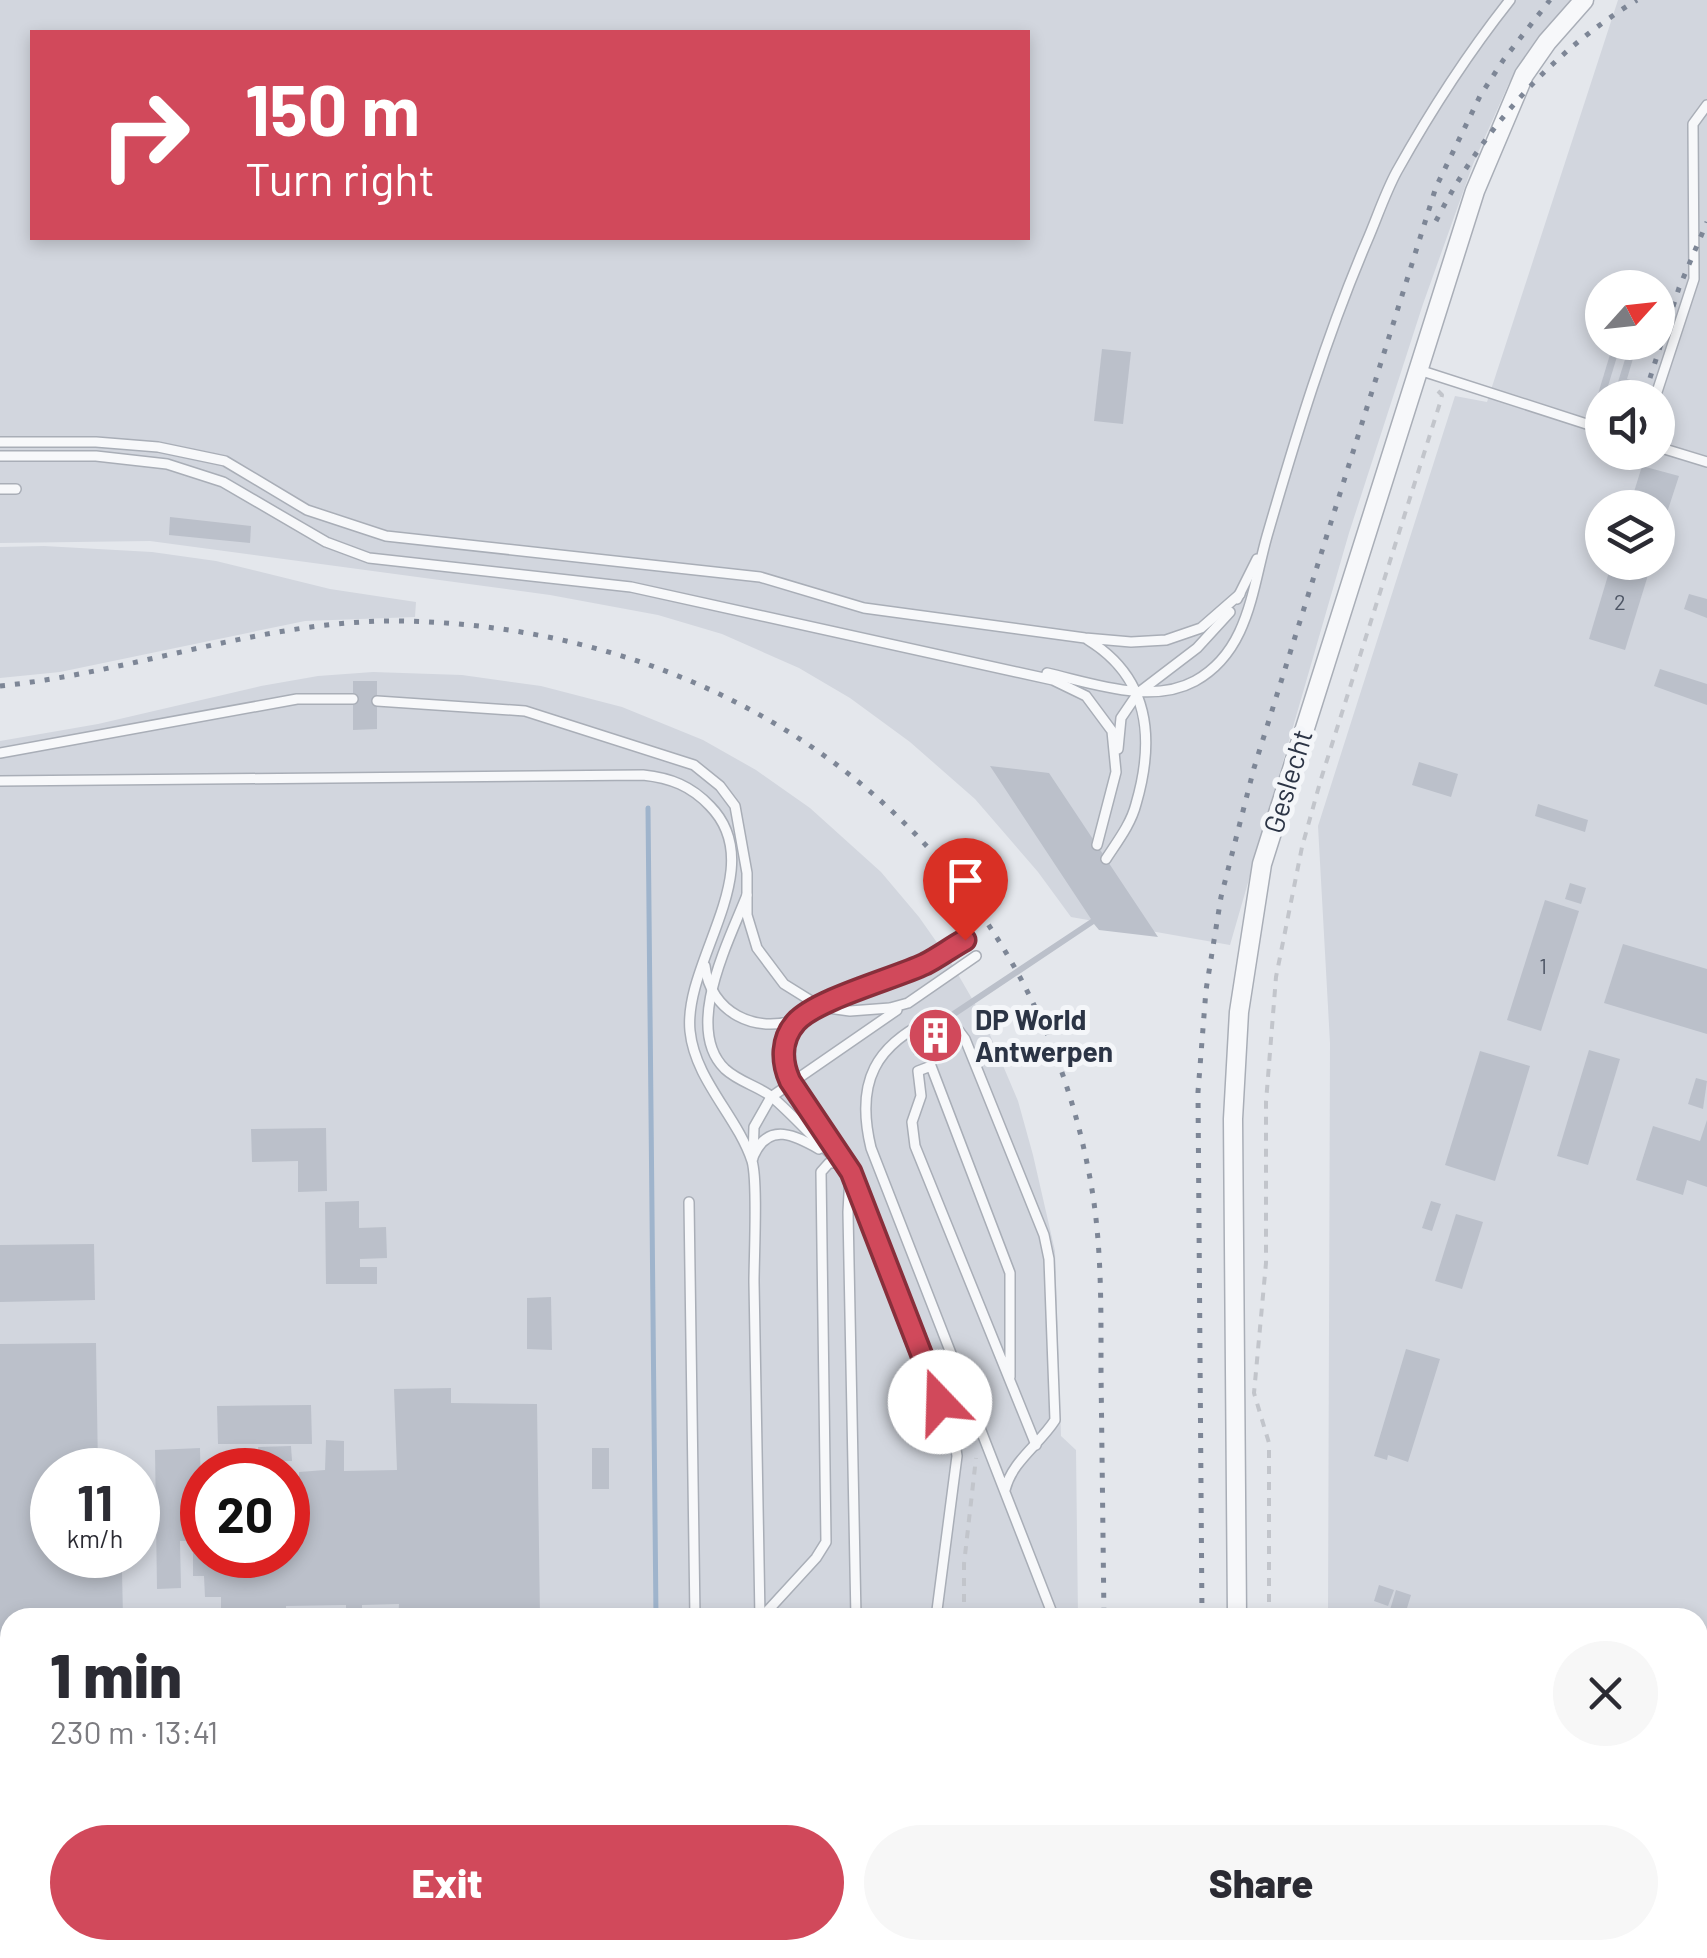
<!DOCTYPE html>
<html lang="en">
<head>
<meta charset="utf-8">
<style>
	:root { --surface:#fff; --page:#f7f7f7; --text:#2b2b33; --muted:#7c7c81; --accent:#d1495b }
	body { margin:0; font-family:Barlow,sans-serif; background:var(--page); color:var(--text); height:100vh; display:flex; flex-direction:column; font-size:38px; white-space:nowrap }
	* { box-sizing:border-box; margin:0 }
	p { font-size:32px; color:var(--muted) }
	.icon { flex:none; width:55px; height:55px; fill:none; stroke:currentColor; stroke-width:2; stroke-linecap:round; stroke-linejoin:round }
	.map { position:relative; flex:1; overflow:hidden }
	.sheet { position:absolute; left:0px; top:1608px; width:1708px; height:352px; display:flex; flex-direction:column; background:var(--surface); border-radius:30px 30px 0 0; box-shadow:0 5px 15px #0003 }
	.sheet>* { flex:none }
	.top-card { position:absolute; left:30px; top:30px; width:1000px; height:210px; border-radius:0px; box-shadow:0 5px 15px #0003; background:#d1495b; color:#fff; overflow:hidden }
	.needle { width:65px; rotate:63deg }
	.tools { position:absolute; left:1585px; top:270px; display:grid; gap:20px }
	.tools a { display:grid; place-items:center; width:90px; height:90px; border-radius:50%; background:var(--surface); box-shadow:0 5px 15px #0003; font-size:50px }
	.speed { position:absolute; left:30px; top:1448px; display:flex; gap:20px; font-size:50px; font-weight:700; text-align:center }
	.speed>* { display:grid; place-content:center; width:130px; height:130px; border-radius:50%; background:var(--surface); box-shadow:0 5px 15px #0003; line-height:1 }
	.speed small { font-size:25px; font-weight:400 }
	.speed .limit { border:15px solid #d22; background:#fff; color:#111 }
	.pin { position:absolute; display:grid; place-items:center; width:85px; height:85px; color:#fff; margin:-102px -42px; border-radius:50% 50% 50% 0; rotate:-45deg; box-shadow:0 0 10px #0007 }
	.pin .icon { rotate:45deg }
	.me { position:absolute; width:110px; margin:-55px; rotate:339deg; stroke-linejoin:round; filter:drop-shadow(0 0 8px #0008) }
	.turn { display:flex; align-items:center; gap:35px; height:210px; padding:0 50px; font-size:45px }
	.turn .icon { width:130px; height:130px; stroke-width:2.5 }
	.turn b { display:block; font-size:70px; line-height:85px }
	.round { display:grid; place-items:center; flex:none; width:105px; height:105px; border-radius:52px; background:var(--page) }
	.summary { display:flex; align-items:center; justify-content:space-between; height:170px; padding:0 50px }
	h1 { font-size:60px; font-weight:800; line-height:75px }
	.primary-button { display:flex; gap:20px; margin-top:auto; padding:20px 50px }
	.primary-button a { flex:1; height:115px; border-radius:60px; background:var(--accent); color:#fff; font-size:40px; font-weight:800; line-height:115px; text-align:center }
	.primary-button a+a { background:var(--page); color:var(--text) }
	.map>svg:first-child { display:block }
</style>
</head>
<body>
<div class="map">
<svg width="1707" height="1958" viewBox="0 0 1707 1958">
	<rect width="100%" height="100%" fill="#e4e7ec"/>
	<g fill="#d2d6de" fill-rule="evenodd">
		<path d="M0,0H1572L1509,83L1473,164L1423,304L1349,533L1230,945L1071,917L1038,872L975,799L910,742L850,698L799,668L722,634L658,615L550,595L150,541L0,543ZM32,32H1028V238H32Z"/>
		<path d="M1618,0H1707V1958H1327V1950H1698V1618L1328,1617L1330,1043L1318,826L1455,396L1487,402ZM1602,288H1658V342H1602ZM1602,398H1658V452H1602ZM1602,508H1658V562H1602Z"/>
		<path d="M44,546L152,552L216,561L330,589L416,602L415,617L305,621L60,672L0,678V547Z"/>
		<path d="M373,672L462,675L541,686L622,707L703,740L756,770L810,808L881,872L919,917L952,964L982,1016L1018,1101L1033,1155L1055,1251L1061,1436L1076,1450L1078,1617L10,1618V1950H1081V1958H0V741L98,724L261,686L318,676ZM52,1470H138V1555H52ZM202,1470H288V1555H202Z"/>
	</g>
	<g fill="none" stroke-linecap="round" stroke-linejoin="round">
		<g stroke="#9fb4cc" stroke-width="5">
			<path d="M648,808L656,1618"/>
			<path d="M660,1950V1958"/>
		</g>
	</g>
	<g fill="#bbc0ca">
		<path d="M1612,348L1619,350L1605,396L1598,394Z"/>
		<path d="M1102,349L1131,352L1123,424L1094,421Z"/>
		<path d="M1627,353L1634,355L1627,379L1634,381L1629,398H1613Z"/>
		<path d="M1642,466L1679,476L1661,531L1666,533L1663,541L1658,539V508H1629Z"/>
		<path d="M170,517L251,526L250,543L169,535Z"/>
		<path d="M1612,562H1652L1625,650L1589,639Z"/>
		<path d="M1689,594L1707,599V618L1684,609Z"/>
		<path d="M1660,669L1707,684V705L1654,686Z"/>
		<path d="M353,681H377V729L353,730Z"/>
		<path d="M1419,762L1458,774L1451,797L1412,785Z"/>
		<path d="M990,766L1049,773L1158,937L1099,930L1094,924L940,1027L945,1042L914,1055L910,1048L916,1043L912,1038L1091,919Z"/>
		<path d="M1538,804L1588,820L1585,832L1535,816Z"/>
		<path d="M1570,883L1586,888L1581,904L1565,899Z"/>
		<path d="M1545,900L1579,911L1541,1031L1507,1020Z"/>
		<path d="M1623,944L1707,969V1034L1604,1003Z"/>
		<path d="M1589,1050L1620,1059L1588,1165L1557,1156Z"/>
		<path d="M1480,1051L1530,1066L1495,1181L1445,1165Z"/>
		<path d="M1696,1078L1707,1081L1703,1109L1688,1104Z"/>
		<path d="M1707,1120V1187L1687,1180L1683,1195L1636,1180L1653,1126L1700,1141Z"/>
		<path d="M326,1128L327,1191L298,1192V1161L252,1162L251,1129Z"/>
		<path d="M359,1201V1228L386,1227L387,1258L360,1259V1267H377V1284H326L325,1202Z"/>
		<path d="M1431,1201L1441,1204L1432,1231L1422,1228Z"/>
		<path d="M1456,1214L1483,1222L1462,1289L1435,1281Z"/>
		<path d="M94,1244L95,1300L0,1302V1245Z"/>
		<path d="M551,1297L552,1350L527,1349V1298Z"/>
		<path d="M96,1343L98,1470H52V1555H99V1572L122,1571L123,1618H10V1639H6L7,1744L0,1745V1344Z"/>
		<path d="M1406,1349L1440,1359L1408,1462L1388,1455L1387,1460L1374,1456Z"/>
		<path d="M451,1388V1403L537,1404L540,1618H398L399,1604L362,1605V1618H346V1605L286,1606V1618H221V1597H205L204,1576H193V1553L288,1555V1482H299V1472L325,1470L326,1440L344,1441V1471L397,1470L394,1389Z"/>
		<path d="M311,1405L312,1444H218L217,1406Z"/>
		<path d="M291,1446L292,1461L260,1462L258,1447Z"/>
		<path d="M200,1448L202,1541H180L181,1588L157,1589L155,1450Z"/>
		<rect x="592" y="1448" width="17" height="41"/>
		<path d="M1379,1585L1394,1590L1388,1606L1374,1601Z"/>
		<path d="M1396,1590L1411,1595L1404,1618L1389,1613Z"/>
		<path d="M1698,1660L1707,1663V1706L1698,1703Z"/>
		<path d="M203,1950H251L252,1958H203Z"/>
	</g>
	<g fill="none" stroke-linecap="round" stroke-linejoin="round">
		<defs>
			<g id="lane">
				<path d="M1419,370L1602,429"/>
				<path d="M1655,398L1694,279L1693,124L1707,105"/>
				<path d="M0,442H96L158,447L225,461L307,510L386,536L760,577L864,608L1085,638L1131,642L1166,640L1201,628L1240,594"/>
				<path d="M1658,447L1707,462"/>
				<path d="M0,456H96L167,464L223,482L326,542L369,558L631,587L1053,680L1086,696L1112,731L1116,772L1097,845"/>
				<path d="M0,489H16"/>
				<path d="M1237,599L1257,559"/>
				<path d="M1088,640C1150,678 1155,739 1136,804C1131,824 1117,842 1106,859"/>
				<path d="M1047,673C1092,683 1151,705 1195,681C1249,651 1252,589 1267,536C1296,436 1326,337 1367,241C1377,218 1385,193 1397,171C1430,112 1468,53 1510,0"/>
				<path d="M377,701L525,711L694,765L720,786L735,806L747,873V915L757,948L784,984L821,1007L850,1011L890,1008L908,1003L976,956"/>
				<path d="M1118,749L1121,718L1138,693L1197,648L1230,612"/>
				<path d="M0,753L297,699H353"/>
				<path d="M0,781L643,775C671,778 691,786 710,806C771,868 683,961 690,1031C695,1080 737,1116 752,1161C758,1181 754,1256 754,1282C756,1394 758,1506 760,1618"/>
				<path d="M747,895C729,941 683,1028 725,1069C739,1082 758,1086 772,1097C800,1121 822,1149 851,1172L954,1436L957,1456L936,1618"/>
				<path d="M705,966C710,1012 756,1035 797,1019"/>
				<path d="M754,1155C769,1121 796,1136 819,1149"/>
				<path d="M753,1158L754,1127L771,1097L897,1010"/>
				<path d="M844,1162L783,1066L787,1038L792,1026L800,1018L821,1007L926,963L965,940"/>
				<path d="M850,1175L848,1212L856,1618"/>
				<path d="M689,1202L695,1618"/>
				<path d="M1010,1377V1273L931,1066L918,1071L921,1096L912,1122L915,1146L1036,1445"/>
				<path d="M1005,1490C1012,1461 1039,1445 1055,1420L1049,1259L1044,1235L965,1039L953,1023L936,1017C875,1044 855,1082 871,1148L1054,1618"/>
				<path d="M761,1618L816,1558L826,1542L821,1172L829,1163H838"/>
				<path d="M699,1950V1958"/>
				<path d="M764,1950V1958"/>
				<path d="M863,1950V1958"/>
				<path d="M913,1950V1958"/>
				<path d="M1071,1950V1958"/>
				<path d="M832,1958V1950"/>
			</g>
			<g id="street">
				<path d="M1237,1618L1233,1119L1239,1012L1262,864L1475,191L1524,75L1547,42L1584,0"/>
				<path d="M1241,1950V1958"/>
			</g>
		</defs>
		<use href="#lane" stroke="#a9aeb7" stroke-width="12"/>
		<use href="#street" stroke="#a9aeb7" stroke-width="21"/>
		<g stroke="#c2c5cb" stroke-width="4" stroke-dasharray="8 8" stroke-linecap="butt">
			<path d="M964,1618V1564L976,1458"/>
			<path d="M1269,1618V1443L1254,1393L1266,1263V1102L1276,977L1302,847L1321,779L1440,403L1442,395L1438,391"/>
			<path d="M1052,1950V1958"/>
			<path d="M1272,1950V1958"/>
		</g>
		<use href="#lane" stroke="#f7f8fa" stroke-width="9"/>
		<use href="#street" stroke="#f7f8fa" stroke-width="18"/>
		<g stroke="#7d8696" stroke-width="5" stroke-dasharray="5 10" stroke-linecap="butt">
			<path d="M1436,221C1482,130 1550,53 1637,0"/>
			<path d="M1650,378L1679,288L1707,222"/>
			<path d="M0,686C136,672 266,619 403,621C738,628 1024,835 1089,1173C1102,1238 1101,1305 1101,1372C1102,1454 1103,1536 1104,1618"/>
			<path d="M1202,1618L1198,1092L1206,990L1221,897L1254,768L1436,187L1480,96L1504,59L1550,0"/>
			<path d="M1106,1950L1107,1958"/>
			<path d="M1205,1950V1958"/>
		</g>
	</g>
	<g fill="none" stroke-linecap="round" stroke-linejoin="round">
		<defs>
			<path id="route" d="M940,1402L851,1172L790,1081C781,1061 781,1039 796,1022C817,999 893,979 925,964C939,957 952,947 965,940"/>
		</defs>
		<use href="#route" stroke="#882f3b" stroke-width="25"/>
		<use href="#route" stroke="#d1495b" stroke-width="18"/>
	</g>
	<defs>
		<symbol id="building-disc" viewBox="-11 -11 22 22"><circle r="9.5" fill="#d1495b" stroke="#f4f6f9"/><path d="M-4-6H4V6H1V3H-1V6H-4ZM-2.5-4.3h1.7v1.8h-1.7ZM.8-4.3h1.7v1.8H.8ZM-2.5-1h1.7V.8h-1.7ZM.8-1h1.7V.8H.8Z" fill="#fff"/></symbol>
	</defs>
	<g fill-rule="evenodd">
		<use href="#building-disc" x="904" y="1004" width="63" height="63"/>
	</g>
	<g text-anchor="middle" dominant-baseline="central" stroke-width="10" stroke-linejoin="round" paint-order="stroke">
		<g font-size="22" fill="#4f5766">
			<text x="1620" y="601">2</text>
			<text x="1543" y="965">1</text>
		</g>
		<g font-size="28" fill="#2b3445" stroke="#f4f6f9">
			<text transform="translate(1287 781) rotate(-73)">Geslecht</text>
		</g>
		<g font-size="28" font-weight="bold" fill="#2b3445" stroke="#f4f6f9" text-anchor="start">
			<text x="975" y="1019">DP World<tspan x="975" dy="32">Antwerpen</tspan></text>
		</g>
	</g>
</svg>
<div class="tools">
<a><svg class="needle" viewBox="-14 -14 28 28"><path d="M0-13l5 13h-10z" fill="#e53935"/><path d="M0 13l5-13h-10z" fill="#7c7c81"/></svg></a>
<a><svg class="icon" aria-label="sound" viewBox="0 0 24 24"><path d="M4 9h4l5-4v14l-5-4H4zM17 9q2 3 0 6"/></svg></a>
<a><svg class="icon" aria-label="layers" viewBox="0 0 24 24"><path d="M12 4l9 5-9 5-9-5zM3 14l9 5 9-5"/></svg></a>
</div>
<div class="speed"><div>11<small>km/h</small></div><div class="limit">20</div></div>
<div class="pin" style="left:965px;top:940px;background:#d93025"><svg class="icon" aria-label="arrive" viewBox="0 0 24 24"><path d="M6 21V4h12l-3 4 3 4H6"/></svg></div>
<svg class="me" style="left:940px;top:1402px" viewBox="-20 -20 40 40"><circle r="19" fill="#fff"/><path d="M0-13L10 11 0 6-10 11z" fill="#d1495b"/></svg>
<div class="top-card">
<div class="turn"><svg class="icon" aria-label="right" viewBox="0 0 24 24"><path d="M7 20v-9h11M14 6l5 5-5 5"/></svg><div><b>150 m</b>Turn right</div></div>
</div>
<section class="sheet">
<div class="summary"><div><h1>1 min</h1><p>230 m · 13:41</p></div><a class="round"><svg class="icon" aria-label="close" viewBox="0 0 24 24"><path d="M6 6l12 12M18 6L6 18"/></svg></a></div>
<div class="primary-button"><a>Exit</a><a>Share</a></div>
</section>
</div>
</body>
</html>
